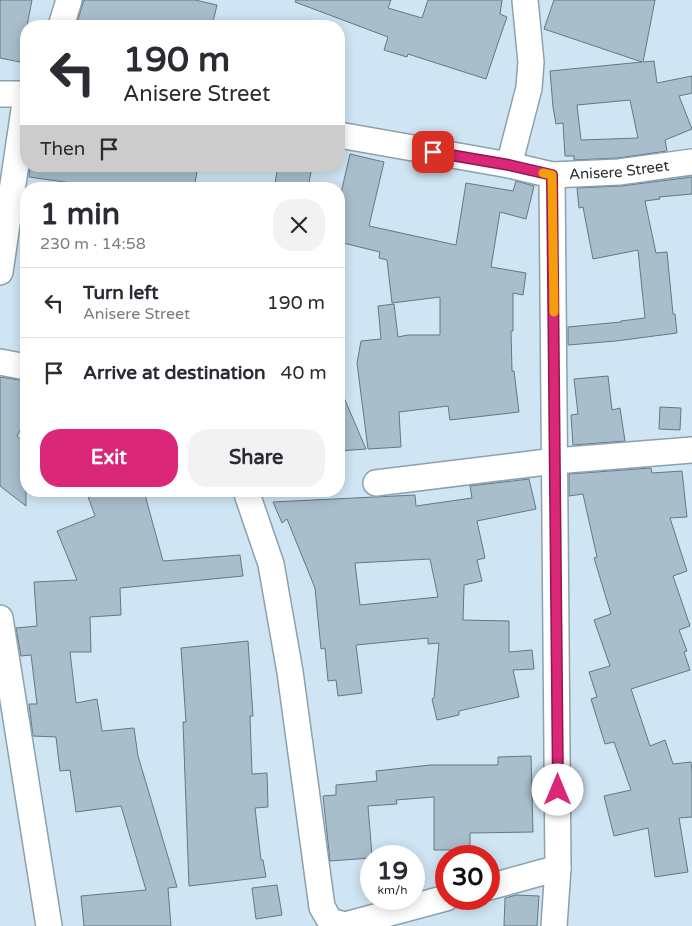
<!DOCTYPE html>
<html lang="en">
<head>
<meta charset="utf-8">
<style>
	:root { --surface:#fff; --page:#f2f2f3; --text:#2b2b33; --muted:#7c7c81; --line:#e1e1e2; --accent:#db2777 }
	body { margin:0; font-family:"Varela Round",sans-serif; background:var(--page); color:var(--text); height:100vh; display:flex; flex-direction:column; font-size:19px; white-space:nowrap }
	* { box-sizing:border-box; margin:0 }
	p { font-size:16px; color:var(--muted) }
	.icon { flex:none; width:28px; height:28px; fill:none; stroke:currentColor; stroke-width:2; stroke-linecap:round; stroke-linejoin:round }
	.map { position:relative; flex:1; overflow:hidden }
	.sheet { position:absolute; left:20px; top:182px; width:325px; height:315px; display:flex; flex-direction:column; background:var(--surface); border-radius:20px; box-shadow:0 2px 12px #0003 }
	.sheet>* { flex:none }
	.banner { position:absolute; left:20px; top:20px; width:325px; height:152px; border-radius:20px; box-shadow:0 2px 12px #0003; background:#fff; color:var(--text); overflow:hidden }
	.speed { position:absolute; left:360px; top:845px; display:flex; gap:10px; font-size:25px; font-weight:700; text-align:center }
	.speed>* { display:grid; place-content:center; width:65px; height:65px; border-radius:50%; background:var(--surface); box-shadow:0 2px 12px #0003; line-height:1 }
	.speed small { font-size:12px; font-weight:400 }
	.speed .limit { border:8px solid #d22; background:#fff; color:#111 }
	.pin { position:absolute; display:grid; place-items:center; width:42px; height:42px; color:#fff; margin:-21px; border-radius:10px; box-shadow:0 2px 8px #0006 }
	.me { position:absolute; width:55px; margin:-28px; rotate:0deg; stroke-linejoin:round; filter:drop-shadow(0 0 4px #0008) }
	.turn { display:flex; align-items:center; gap:18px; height:105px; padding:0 20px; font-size:22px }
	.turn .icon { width:65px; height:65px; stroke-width:2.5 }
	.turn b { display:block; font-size:35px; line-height:42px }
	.then { display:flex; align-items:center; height:48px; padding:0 20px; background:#0003; gap:10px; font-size:19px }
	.round { display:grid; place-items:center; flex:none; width:52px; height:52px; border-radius:20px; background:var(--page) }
	.overview { display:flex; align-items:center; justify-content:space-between; height:85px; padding:0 20px }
	h1 { font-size:30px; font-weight:700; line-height:38px }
	.primary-button { display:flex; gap:10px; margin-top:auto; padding:10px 20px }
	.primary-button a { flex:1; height:58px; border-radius:20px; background:var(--accent); color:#fff; font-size:20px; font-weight:700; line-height:58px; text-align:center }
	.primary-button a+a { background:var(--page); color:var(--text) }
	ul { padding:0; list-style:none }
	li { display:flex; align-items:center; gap:15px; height:70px; padding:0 20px; border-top:1px solid var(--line) }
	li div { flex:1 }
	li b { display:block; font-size:19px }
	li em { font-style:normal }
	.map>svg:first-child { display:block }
</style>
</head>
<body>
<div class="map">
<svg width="692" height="926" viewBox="0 0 692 926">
	<rect width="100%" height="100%" fill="#cfe5f3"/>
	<g fill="#a8becb" stroke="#637883" fill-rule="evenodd">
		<path d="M0,0H32L20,62L0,58Z"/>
		<path d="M84,0H195L217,5L212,26H76Z"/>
		<path d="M296,0H391L388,8L422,18L428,0H502L500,14L507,17L500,37L486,79L408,54L407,57L384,50L388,37L295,2Z"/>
		<path d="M554,0H655L643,62L654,61L657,83L692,76V93L679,96L692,129L665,140L667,151L618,158L574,160V156H565L563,123L556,124L553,107L550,71L642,62L544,29ZM630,100L638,138L581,140L577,105Z"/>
		<path d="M350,154L384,162L369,226L456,245L466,183L513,191L516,181L534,186L526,219L500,212L491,267L526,273L523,295L513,293V331H511L512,371H514L519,412L450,420L448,406L399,412L401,447L368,449L357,363L361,341L381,339L378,306L394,304L398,337L408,335H440V297L392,303L387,260L379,258L380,252L339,242V202Z"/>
		<path d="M30,166L162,167L198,166L194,189H116L93,187V186L29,177Z"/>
		<path d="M278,166H312L308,189H274Z"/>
		<path d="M692,177V194L659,197L660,199L645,201L656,253L667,252L673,314H675L677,333L616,341L568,345V327L621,322V321L645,318L638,250L593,259L583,207L579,208L577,188L621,186Z"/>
		<path d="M608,376L612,410L620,408L625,441L573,445L571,415L578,414L574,379Z"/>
		<path d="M0,377L26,381V419L17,436L26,444V506L0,486Z"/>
		<path d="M339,386L366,449L339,451Z"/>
		<path d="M660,407L681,408L680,430L659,429Z"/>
		<path d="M651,468L652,473L682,471L687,517L670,518L687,571L673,576L690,626L679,630L687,651L684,652L690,670L631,689L650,746L665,740L673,764L691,762L692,772V817L679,818L688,872L655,877L648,828L614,836L604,796L631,790L614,742L605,744L591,699L597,697L589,672L610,666L594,620L611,614L594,558L597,557L583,494L569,496V474Z"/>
		<path d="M529,479L536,509L477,521L485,558L477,560L482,581L464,585L463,620L509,621V652L532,650L534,669L513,670L519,697L459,711V715L437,720L432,699L434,698L439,643L428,644V638L356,645L362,693L338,696L336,680L328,681L325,648L321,649L315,588L287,519L282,523L273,502L415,495L416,506L472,498L470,486ZM430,559L438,597L360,605L355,563Z"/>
		<path d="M86,491H144L163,561L240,555L243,576L120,588L121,615L90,617L91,652H70L76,703L97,699L102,731L134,728L138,756L177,887L168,888L171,926H84L81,896L146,890L121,806L76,812L70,770L60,771L56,737L33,736L29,704H37L31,655L21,656L16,628L37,626L34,582L77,580L57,531L95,516Z"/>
		<path d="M248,641L253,716H250L252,774L267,773L268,807L255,808L261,860H263L266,877L189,886L183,722H186L181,648Z"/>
		<path d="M531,756L533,832L470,833V850H434V797L396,800L397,804L368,806L372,856L371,858L330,861L323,796L336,795V785L377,781L376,771L430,765H498V757Z"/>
		<path d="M277,885L282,915L256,919L252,888Z"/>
		<path d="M516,895L539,896L537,926H504L505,898Z"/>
	</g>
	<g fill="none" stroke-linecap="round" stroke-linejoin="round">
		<defs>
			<g id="minor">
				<path d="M61,26L69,0"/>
				<path d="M0,94H26"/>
				<path id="s1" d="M339,135L509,165L552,175L619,172L692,162"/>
				<path d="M509,165L529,88L531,62L525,0"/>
				<path d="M552,175L558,868L554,926"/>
				<path d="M0,272L26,96"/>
				<path d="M0,362L26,367"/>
				<path d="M376,483L555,461L692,450"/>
				<path d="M246,491L271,564L290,672L322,907L330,921L345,925L446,898"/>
				<path d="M0,618L49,926"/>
				<path d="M489,887L558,868"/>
			</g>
		</defs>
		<use href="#minor" stroke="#8ca1ad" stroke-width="28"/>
		<use href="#minor" stroke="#fff" stroke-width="25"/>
	</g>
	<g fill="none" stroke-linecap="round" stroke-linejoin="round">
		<defs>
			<path id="route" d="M433,152L509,165L552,175L558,790"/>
		</defs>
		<use href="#route" stroke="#8e194d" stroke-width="12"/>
		<use href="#route" stroke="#db2777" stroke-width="9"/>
		<path stroke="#f59e0b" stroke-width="9" d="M543,173L552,175L554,312"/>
	</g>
	<g text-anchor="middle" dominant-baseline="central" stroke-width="4" stroke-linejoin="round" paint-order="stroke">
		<g font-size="15" fill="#273035" stroke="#cfe5f3">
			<text stroke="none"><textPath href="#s1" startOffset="284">Anisere Street</textPath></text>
		</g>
	</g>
</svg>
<div class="speed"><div>19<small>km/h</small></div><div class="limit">30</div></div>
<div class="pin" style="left:433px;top:152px;background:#d93025"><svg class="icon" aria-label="arrive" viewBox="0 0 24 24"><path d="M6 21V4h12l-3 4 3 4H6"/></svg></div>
<svg class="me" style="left:558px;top:790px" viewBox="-20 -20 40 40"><circle r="19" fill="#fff"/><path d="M0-13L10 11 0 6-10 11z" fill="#db2777"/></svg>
<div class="banner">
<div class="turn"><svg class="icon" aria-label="left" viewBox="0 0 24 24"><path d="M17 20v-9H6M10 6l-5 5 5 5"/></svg><div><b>190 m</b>Anisere Street</div></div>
<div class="then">Then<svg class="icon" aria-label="arrive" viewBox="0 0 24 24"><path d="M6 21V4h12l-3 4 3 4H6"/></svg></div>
</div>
<section class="sheet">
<div class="overview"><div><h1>1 min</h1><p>230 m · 14:58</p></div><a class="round"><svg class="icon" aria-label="close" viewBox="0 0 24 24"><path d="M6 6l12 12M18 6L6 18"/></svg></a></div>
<ul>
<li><svg class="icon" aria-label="left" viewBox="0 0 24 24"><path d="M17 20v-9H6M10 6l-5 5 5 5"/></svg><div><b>Turn left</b><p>Anisere Street</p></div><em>190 m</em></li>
<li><svg class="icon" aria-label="arrive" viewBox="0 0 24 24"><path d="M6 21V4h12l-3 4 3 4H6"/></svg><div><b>Arrive at destination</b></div><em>40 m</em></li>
</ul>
<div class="primary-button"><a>Exit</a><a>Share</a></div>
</section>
</div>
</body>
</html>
